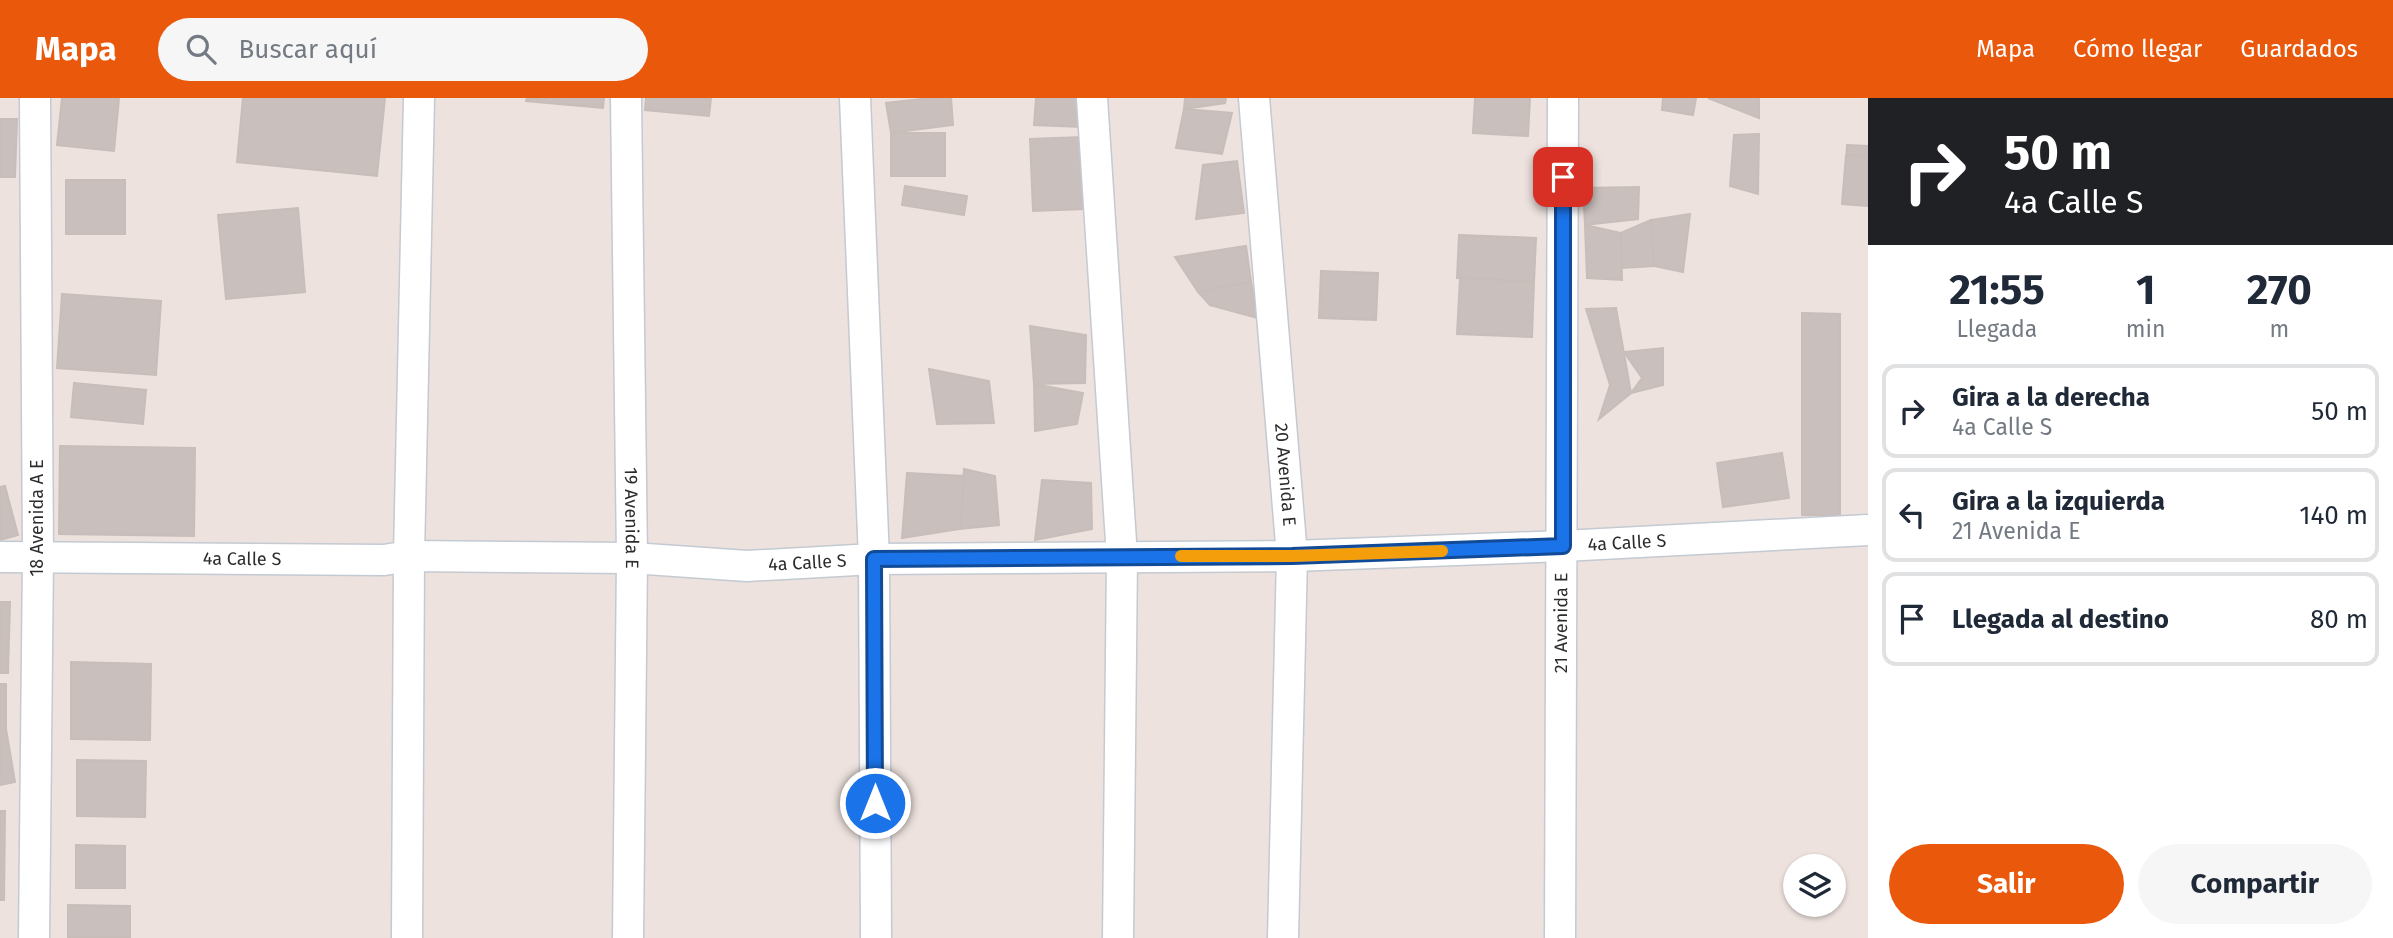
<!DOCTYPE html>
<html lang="es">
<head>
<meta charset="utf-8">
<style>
	:root { --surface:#fff; --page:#f6f6f7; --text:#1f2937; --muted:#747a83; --line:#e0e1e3; --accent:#ea580c }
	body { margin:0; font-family:"Fira Sans",sans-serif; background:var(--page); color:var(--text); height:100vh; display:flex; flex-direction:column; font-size:26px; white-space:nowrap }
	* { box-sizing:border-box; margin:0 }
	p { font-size:23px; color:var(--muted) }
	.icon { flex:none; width:38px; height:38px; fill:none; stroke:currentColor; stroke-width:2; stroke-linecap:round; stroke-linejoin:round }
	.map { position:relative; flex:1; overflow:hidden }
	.details { display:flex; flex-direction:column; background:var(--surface); width:525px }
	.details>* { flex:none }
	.hud { background:#202124; color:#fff; overflow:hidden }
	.controls { position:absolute; left:1783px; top:756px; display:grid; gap:14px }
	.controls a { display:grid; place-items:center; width:63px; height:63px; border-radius:50%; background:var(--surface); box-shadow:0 2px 5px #0004; font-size:35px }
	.pin { position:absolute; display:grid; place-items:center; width:60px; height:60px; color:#fff; margin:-30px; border-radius:14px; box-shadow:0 4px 10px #0006 }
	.me { position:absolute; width:77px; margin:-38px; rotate:0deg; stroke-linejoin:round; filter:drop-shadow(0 0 5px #0008) }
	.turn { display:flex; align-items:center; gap:24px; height:147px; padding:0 21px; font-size:32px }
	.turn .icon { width:91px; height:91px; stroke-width:2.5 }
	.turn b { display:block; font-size:49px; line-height:60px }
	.eta { display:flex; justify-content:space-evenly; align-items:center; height:119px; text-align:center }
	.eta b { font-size:42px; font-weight:700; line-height:49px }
	.primary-button { display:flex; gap:14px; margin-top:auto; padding:14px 21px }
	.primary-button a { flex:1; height:80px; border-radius:42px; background:var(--accent); color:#fff; font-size:28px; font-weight:700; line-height:80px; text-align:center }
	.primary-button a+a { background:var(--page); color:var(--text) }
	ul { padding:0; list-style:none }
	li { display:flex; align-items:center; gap:21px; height:94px; margin:0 14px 10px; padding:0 7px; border:4px solid var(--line); border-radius:14px }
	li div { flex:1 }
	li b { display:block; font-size:26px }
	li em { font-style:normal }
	header { display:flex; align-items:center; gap:42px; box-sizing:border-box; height:98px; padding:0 35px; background:var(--accent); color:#fff }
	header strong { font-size:33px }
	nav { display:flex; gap:38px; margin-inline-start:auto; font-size:24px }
	.search { width:490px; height:63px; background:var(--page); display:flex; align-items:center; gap:18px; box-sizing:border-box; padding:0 24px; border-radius:38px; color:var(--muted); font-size:26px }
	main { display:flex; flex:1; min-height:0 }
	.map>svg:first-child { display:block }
</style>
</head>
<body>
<header>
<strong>Mapa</strong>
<div class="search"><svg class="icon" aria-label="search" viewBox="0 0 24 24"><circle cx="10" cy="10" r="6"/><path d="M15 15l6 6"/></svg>Buscar aquí</div>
<nav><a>Mapa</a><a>Cómo llegar</a><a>Guardados</a></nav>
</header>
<main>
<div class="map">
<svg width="1868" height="840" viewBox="0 0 1868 840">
	<rect width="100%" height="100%" fill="#ede2de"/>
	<g fill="#c9c0bd" stroke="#c8bdb8" stroke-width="2">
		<path d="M62,0H119L114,53L57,47Z"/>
		<path d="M243,0H385L377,78L237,64Z"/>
		<path d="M527,0H604L603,10L526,3Z"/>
		<path d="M646,0H711L709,18L645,12Z"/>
		<path d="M931,0H951L953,27L891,35L886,5Z"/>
		<path d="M1036,0H1082L1081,29L1034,27Z"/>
		<path d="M1185,0H1226L1225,5L1184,11Z"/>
		<path d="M1475,0H1530L1528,38L1473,35Z"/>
		<path d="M1663,0H1696L1693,17L1662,12Z"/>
		<path d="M1708,0H1759V20Z"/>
		<path d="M1184,11L1232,15L1222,56L1176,50Z"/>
		<path d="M0,21H17L15,79H0Z"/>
		<rect x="891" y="35" width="54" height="43"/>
		<path d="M1759,36L1758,96L1730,88L1734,37Z"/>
		<path d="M1082,39L1085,111L1033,113L1030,41Z"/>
		<path d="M1847,47L1868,48V106L1844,105Z"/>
		<path d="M1846,57L1868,58V108L1842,106Z"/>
		<path d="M1237,63L1244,115L1196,121L1203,67Z"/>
		<rect x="66" y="82" width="59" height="54"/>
		<path d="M905,88L967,98L964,117L902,107Z"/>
		<path d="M1639,89L1638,121L1585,127L1583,90Z"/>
		<path d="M298,110L305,194L226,201L218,117Z"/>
		<path d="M1690,116L1683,174L1654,168L1651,122Z"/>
		<path d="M1651,122L1654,168L1622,170L1621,135Z"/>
		<path d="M1585,127L1621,135L1622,182L1587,180Z"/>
		<path d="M1459,137L1536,140L1534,184L1457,180Z"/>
		<path d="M1246,148L1251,184L1198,194L1175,159Z"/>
		<path d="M1321,173L1378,175L1376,222L1319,220Z"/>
		<path d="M1460,180L1534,184L1532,239L1457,236Z"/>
		<path d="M1251,184L1258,220L1210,207L1198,194Z"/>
		<path d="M62,196L161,203L156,277L57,270Z"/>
		<path d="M1616,210L1631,295L1599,321L1610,287L1586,211Z"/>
		<path d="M1802,215L1840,216V417H1802Z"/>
		<path d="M1030,228L1086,237L1085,285L1034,286Z"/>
		<path d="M1663,250V287L1631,295L1642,280L1624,254Z"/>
		<path d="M929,271L989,283L994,325L937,326Z"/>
		<path d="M74,285L146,292L143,326L71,319Z"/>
		<path d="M1034,286L1083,295L1077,326L1035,333Z"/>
		<path d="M60,348L195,350L194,438L59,436Z"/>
		<path d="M1782,355L1789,400L1723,409L1717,365Z"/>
		<path d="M964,371L995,378L999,427L960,431Z"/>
		<path d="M907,375L964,378L960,431L902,440Z"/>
		<path d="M1042,382L1091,385L1092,431L1035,442Z"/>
		<path d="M5,388L18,437L0,442V389Z"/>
		<path d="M0,504H10L8,575H0Z"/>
		<path d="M71,564L151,566L150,642L71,641Z"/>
		<path d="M0,586H6V631L0,632Z"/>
		<path d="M6,631L15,684L0,687V632Z"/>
		<path d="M77,662L146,663L145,719L77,718Z"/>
		<path d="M0,713H5L4,802H0Z"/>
		<path d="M76,747L125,748V790H76Z"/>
		<path d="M68,807L130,808V840H68Z"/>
	</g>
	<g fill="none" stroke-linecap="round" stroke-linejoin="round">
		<defs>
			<g id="minor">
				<path id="s1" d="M626,0L632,460L628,840"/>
				<path d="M855,0L874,461L876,840"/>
				<path d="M1092,0L1122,459L1118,840"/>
				<path id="s2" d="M1254,0L1292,458L1283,840"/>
				<path id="s3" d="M0,459L384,462L409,458L632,460L747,468L874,461L1292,458L1563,448L1868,432"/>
				<path d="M34,840L38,459L35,0"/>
				<path d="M407,840L409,458L419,0"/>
				<path id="s4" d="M1560,840L1563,0"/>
			</g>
		</defs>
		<use href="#minor" stroke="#c3cad2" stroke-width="33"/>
		<use href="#minor" stroke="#fff" stroke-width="30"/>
	</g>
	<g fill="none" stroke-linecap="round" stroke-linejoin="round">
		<defs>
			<path id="route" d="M875,705L874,461L1292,458L1563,448V79"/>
		</defs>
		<use href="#route" stroke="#114b97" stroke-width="18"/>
		<use href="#route" stroke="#1a73e8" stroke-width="12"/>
		<path stroke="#f59e0b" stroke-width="12" d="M1181,458H1292L1442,453"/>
	</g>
	<g text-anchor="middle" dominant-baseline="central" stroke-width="6" stroke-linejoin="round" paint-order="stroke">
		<g font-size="18" fill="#2c2c2c" stroke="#fff">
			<text stroke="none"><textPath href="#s2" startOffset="378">20 Avenida E</textPath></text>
			<text transform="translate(37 420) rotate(-90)">18 Avenida A E</text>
			<text stroke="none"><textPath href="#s1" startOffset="420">19 Avenida E</textPath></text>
			<text stroke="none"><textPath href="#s3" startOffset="1628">4a Calle S</textPath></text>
			<text stroke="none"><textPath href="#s3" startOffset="242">4a Calle S</textPath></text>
			<text stroke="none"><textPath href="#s3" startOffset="808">4a Calle S</textPath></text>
			<text stroke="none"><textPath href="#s4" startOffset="315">21 Avenida E</textPath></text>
		</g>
	</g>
</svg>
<div class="controls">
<a><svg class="icon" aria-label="layers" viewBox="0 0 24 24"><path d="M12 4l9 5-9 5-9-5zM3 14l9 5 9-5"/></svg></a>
</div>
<div class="pin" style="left:1563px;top:79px;background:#d93025"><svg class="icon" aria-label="arrive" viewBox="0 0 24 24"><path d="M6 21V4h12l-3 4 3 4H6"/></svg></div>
<svg class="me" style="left:875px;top:705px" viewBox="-20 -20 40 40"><circle r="17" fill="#1a73e8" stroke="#fff" stroke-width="3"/><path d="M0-11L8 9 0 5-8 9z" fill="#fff"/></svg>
</div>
<section class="details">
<div class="hud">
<div class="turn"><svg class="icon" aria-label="right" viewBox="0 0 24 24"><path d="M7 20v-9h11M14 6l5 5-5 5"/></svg><div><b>50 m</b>4a Calle S</div></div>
</div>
<div class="eta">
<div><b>21:55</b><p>Llegada</p></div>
<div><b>1</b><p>min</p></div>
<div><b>270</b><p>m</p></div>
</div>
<ul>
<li><svg class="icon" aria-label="right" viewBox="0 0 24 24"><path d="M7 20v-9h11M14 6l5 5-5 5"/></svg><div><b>Gira a la derecha</b><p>4a Calle S</p></div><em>50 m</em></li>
<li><svg class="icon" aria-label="left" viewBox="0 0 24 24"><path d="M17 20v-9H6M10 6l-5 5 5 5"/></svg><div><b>Gira a la izquierda</b><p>21 Avenida E</p></div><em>140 m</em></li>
<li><svg class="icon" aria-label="arrive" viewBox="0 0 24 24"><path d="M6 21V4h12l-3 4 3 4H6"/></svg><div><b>Llegada al destino</b></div><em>80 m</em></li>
</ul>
<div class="primary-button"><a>Salir</a><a>Compartir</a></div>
</section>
</main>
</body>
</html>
